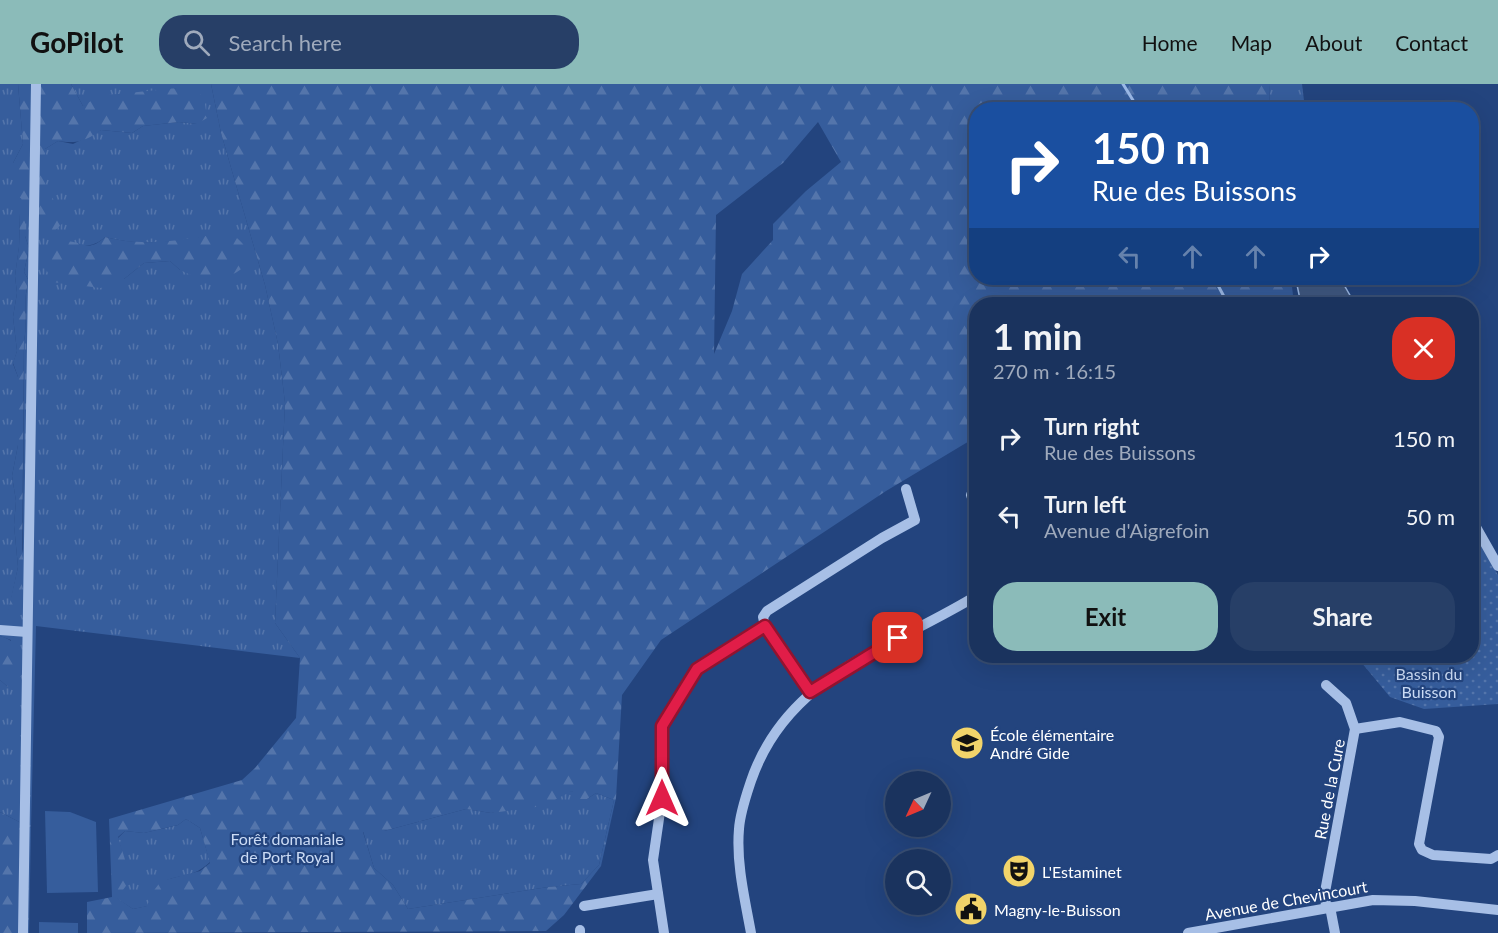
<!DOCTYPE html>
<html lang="en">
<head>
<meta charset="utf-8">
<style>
	:root { --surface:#1a335e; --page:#273f67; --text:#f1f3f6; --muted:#9faabc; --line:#384e73; --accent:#8bbbb9 }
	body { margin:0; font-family:Lato,sans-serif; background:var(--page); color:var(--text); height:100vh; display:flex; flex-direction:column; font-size:22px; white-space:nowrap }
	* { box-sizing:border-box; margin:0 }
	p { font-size:20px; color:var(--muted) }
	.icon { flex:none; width:33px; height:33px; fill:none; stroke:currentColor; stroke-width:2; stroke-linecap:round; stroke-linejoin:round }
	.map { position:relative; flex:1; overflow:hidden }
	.panel { position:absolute; left:969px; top:213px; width:510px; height:366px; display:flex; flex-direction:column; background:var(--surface); border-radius:24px; box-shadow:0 6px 24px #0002,0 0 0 2px var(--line) }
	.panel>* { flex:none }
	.banner { position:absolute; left:969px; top:18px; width:510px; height:183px; border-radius:24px; box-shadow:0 6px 24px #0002,0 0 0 2px var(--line); background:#1a4fa0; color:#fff; overflow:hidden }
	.needle { width:39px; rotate:226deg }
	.controls { position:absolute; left:885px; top:687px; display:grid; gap:12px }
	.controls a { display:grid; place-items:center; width:66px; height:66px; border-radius:50%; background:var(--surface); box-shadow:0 6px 24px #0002,0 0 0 2px var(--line); font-size:30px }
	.pin { position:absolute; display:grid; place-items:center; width:51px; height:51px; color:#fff; margin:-26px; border-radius:12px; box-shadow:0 3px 9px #0006 }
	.me { position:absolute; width:66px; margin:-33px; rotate:0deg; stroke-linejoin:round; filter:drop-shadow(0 0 4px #0008) }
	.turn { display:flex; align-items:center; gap:21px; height:126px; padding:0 24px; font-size:27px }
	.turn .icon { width:78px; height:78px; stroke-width:2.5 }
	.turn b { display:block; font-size:42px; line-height:51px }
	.lanes { display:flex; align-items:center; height:57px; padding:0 24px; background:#0003; justify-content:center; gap:30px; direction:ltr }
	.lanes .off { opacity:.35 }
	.round { display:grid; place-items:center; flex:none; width:63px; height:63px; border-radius:24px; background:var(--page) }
	.head { display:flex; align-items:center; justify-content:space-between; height:102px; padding:0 24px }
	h1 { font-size:36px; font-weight:700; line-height:45px }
	.primary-button { display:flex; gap:12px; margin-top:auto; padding:12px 24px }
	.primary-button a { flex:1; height:69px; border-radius:24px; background:var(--accent); color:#111; font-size:24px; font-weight:700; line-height:69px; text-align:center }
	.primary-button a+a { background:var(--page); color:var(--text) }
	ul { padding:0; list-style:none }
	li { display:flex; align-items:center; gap:18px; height:78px; padding:0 24px }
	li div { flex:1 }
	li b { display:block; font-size:22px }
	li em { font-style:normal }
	header { display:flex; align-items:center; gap:36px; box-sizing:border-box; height:84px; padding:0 30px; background:var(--accent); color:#111 }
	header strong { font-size:28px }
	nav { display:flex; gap:33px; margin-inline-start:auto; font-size:21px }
	.search { width:420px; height:54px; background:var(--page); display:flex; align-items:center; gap:15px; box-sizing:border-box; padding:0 21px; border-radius:24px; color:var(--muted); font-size:22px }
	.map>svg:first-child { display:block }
</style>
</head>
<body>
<header>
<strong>GoPilot</strong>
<div class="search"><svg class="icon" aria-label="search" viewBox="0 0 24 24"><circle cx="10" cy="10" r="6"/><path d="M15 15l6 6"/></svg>Search here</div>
<nav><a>Home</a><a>Map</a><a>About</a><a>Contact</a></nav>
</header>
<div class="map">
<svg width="1498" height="849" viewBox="0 0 1498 849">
	<defs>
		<pattern id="grass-tufts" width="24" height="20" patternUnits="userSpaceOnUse" patternTransform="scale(1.5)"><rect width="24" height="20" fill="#365d9c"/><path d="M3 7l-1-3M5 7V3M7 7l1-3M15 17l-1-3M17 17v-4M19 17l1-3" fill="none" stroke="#5475ab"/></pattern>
		<pattern id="forest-firs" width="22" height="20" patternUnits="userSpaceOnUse" patternTransform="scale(1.5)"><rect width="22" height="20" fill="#365d9c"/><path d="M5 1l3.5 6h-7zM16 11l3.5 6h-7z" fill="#5475ab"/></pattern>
		<pattern id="park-dots" width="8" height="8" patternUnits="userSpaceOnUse" patternTransform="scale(1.5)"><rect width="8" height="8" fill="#365d9c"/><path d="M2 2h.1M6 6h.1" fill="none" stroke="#5475ab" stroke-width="1.8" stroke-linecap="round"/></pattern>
	</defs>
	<rect width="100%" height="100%" fill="#23447e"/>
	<g fill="url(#grass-tufts)" fill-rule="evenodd">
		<path d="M0,0H18L23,60L13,79L45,98V65L58,57L73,60L101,46L132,49L143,42L179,38L197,40L177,4L83,22L71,0H211L221,49L265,201L278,260L285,319L275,539L300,574L36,542L31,744L0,728V596L8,603L11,556L0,552ZM20,129H25V152L29,164L24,188L29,197C22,215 28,237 24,257L23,465L6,539L18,483L14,441L16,417L12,392L18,361V293L13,280L17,267L13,233L17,209L15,192L19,163ZM208,152L180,186L170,177L144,179L124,195L63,157C79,161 91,166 105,153C138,162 174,159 208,152Z"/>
		<path d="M1269,0H1302L1305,25H1270Z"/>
		<path d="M572,707L587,715L596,709L614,716L599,781L581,800L548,803L408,825L393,801L374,784L363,747H384L466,725L491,729Z"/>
		<path d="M186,735L200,744L210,778C183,804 163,779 148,822L133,825L116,814L130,795L118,754L125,747L144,749L178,741Z"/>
	</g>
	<g fill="url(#forest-firs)" fill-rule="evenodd">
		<path d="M18,0H71L83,22L99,12L177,4H191L204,13L207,34L197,40L179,38L143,42L132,49L101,46C86,57 76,60 58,57L45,65V98L64,138L47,154L25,117L16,111L13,79L23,60Z"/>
		<path d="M211,0H1269L1270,25L976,26V194H1291L1294,220H976V353L886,407L661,556L622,611L616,714L601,782L564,831L546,847L87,849V818L112,813L109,735L242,696L255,684L296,634L300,574L275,539L285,319L278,260L265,201L221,49ZM818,38L841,78L806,107L773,140V156L742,190L732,227L714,270L716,131L783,79ZM572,707L578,715H587L596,709L614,716L599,781L581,800L548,803L408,825L393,801L374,784L363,748L384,747L466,725L491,729L543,722ZM186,735L200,744L210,779L200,787L161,797L152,809L147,822L133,825L117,814L131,795L118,753L125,747L144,749L178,741Z"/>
		<path d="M20,129H25V152L29,164L24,188L29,197C22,215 28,237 24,257L22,494L20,532L15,539L5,540L18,483L14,441L16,417L12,392L18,361V293L13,279L17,267L13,233L17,209L15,192L19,162Z"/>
		<path d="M229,148C269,176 240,189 210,200L180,186L170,177L144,179L124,195L101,204L52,198L42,176L45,165C50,163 58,158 63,157C82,156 87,170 105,153C146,164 187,155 229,148Z"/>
		<path d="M0,552C22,559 23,571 21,592L8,603L0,596Z"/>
		<path d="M0,728L31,744L29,849H0Z"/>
	</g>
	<path fill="url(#park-dots)" d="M1472,445L1498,491V620L1424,625L1390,613L1356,572H1472Z"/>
	<g fill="#365d9c">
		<path d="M45,727L70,728L96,738L98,808L47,809Z"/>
		<path d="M39,838L78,839V849H39Z"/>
	</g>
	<path fill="#405983" stroke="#9bb9e7" stroke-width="1.5" d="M1304,194H1340L1355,220H1301L1296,196Z"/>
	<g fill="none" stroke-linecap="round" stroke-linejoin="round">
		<g stroke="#9bb9e7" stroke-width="3">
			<path d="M1123,0L1139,26"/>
			<path d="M1214,194L1228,220"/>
		</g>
		<g stroke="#a7bfe6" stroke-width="10">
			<path d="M976,408L971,411L976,426"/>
			<path d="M1472,436L1498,482"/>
			<path d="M0,546L27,548"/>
			<path d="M810,608L765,542L763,533L767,527L882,454L915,436L906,405"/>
			<path d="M1355,645L1400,638L1436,647L1439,653L1419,760L1422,766L1433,771L1491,775L1498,771"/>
			<path d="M584,822L658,810"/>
			<path d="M1330,823L1335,849"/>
			<path d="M1326,824L1325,808L1355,645L1346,619L1326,601"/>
			<path d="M580,846V849"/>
			<path d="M23,849L36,0"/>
			<path d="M664,849L653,776L662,714V642L697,586L765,542"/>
			<path d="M751,849C745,816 736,779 739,745C740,729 746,712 751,697C787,591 889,565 976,512"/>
			<path d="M1188,849L1373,816L1415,817L1498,826"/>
		</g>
	</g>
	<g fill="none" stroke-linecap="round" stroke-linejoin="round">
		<defs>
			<path id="route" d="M662,714V642L697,585L765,542L810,608L898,554"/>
		</defs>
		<use href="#route" stroke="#92132f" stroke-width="15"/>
		<use href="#route" stroke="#e11d48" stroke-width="10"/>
	</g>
	<defs>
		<symbol id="school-disc" viewBox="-11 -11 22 22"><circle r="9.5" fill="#f2d46a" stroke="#23447e"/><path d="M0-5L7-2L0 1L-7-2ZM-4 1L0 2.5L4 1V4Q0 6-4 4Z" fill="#111"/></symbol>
		<symbol id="theatre-disc" viewBox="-11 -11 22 22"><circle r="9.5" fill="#f2d46a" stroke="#23447e"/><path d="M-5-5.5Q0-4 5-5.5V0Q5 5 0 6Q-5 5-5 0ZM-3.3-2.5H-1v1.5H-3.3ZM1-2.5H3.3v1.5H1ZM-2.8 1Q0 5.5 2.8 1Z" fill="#111"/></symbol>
		<symbol id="civic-disc" viewBox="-11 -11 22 22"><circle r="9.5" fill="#f2d46a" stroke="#23447e"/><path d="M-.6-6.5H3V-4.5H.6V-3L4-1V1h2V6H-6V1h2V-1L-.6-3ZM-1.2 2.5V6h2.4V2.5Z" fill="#111"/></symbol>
	</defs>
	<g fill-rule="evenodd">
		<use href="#school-disc" x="948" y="640" width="38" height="38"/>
		<use href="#theatre-disc" x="1000" y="768" width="38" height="38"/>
		<use href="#civic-disc" x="952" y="806" width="38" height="38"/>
	</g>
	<g text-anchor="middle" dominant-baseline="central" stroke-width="4.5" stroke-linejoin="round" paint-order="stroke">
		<g font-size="16" fill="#cbdbf5" stroke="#23447e">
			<text x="1429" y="589">Bassin du<tspan x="1429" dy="18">Buisson</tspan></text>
			<text x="287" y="754">Forêt domaniale<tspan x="287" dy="18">de Port Royal</tspan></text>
		</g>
		<g font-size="16" fill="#fff" stroke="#23447e" text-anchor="start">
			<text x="990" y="650">École élémentaire<tspan x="990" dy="18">André Gide</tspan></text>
			<text x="1042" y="787">L'Estaminet</text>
			<text x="994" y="825">Magny-le-Buisson</text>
		</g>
		<g font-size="16" fill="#fff" stroke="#23447e">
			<text transform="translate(1329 705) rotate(-79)">Rue de la Cure</text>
			<text transform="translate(1286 816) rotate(-10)">Avenue de Chevincourt</text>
		</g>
	</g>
</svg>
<div class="controls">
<a><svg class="needle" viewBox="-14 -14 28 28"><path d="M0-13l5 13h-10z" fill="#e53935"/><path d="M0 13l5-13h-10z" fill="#9faabc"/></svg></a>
<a><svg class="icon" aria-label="search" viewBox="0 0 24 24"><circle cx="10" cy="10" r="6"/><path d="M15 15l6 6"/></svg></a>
</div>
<div class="pin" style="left:898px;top:554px;background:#d93025"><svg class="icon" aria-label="arrive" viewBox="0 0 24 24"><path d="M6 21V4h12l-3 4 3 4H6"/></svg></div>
<svg class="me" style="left:662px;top:714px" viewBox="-20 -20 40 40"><path d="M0-17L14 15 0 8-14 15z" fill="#e11d48" stroke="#fff" stroke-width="4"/></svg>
<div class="banner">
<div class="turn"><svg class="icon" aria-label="right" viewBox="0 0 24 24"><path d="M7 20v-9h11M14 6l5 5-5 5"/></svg><div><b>150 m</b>Rue des Buissons</div></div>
<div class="lanes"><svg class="icon off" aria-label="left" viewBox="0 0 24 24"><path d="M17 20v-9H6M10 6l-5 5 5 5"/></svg><svg class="icon off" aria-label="ahead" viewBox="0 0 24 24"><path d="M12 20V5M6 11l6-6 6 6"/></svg><svg class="icon off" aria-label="ahead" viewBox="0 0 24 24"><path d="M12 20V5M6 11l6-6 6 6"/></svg><svg class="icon" aria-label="right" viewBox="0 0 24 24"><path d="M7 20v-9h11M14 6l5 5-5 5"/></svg></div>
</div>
<section class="panel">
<div class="head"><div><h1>1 min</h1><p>270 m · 16:15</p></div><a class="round" style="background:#d93025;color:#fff"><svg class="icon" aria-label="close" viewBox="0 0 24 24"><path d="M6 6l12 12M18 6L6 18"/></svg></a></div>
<ul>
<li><svg class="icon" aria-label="right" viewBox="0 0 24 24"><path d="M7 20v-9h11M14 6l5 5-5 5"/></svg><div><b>Turn right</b><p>Rue des Buissons</p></div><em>150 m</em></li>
<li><svg class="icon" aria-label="left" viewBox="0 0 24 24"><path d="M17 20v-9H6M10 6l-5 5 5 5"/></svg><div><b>Turn left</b><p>Avenue d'Aigrefoin</p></div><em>50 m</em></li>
</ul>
<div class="primary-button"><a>Exit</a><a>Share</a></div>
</section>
</div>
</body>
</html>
